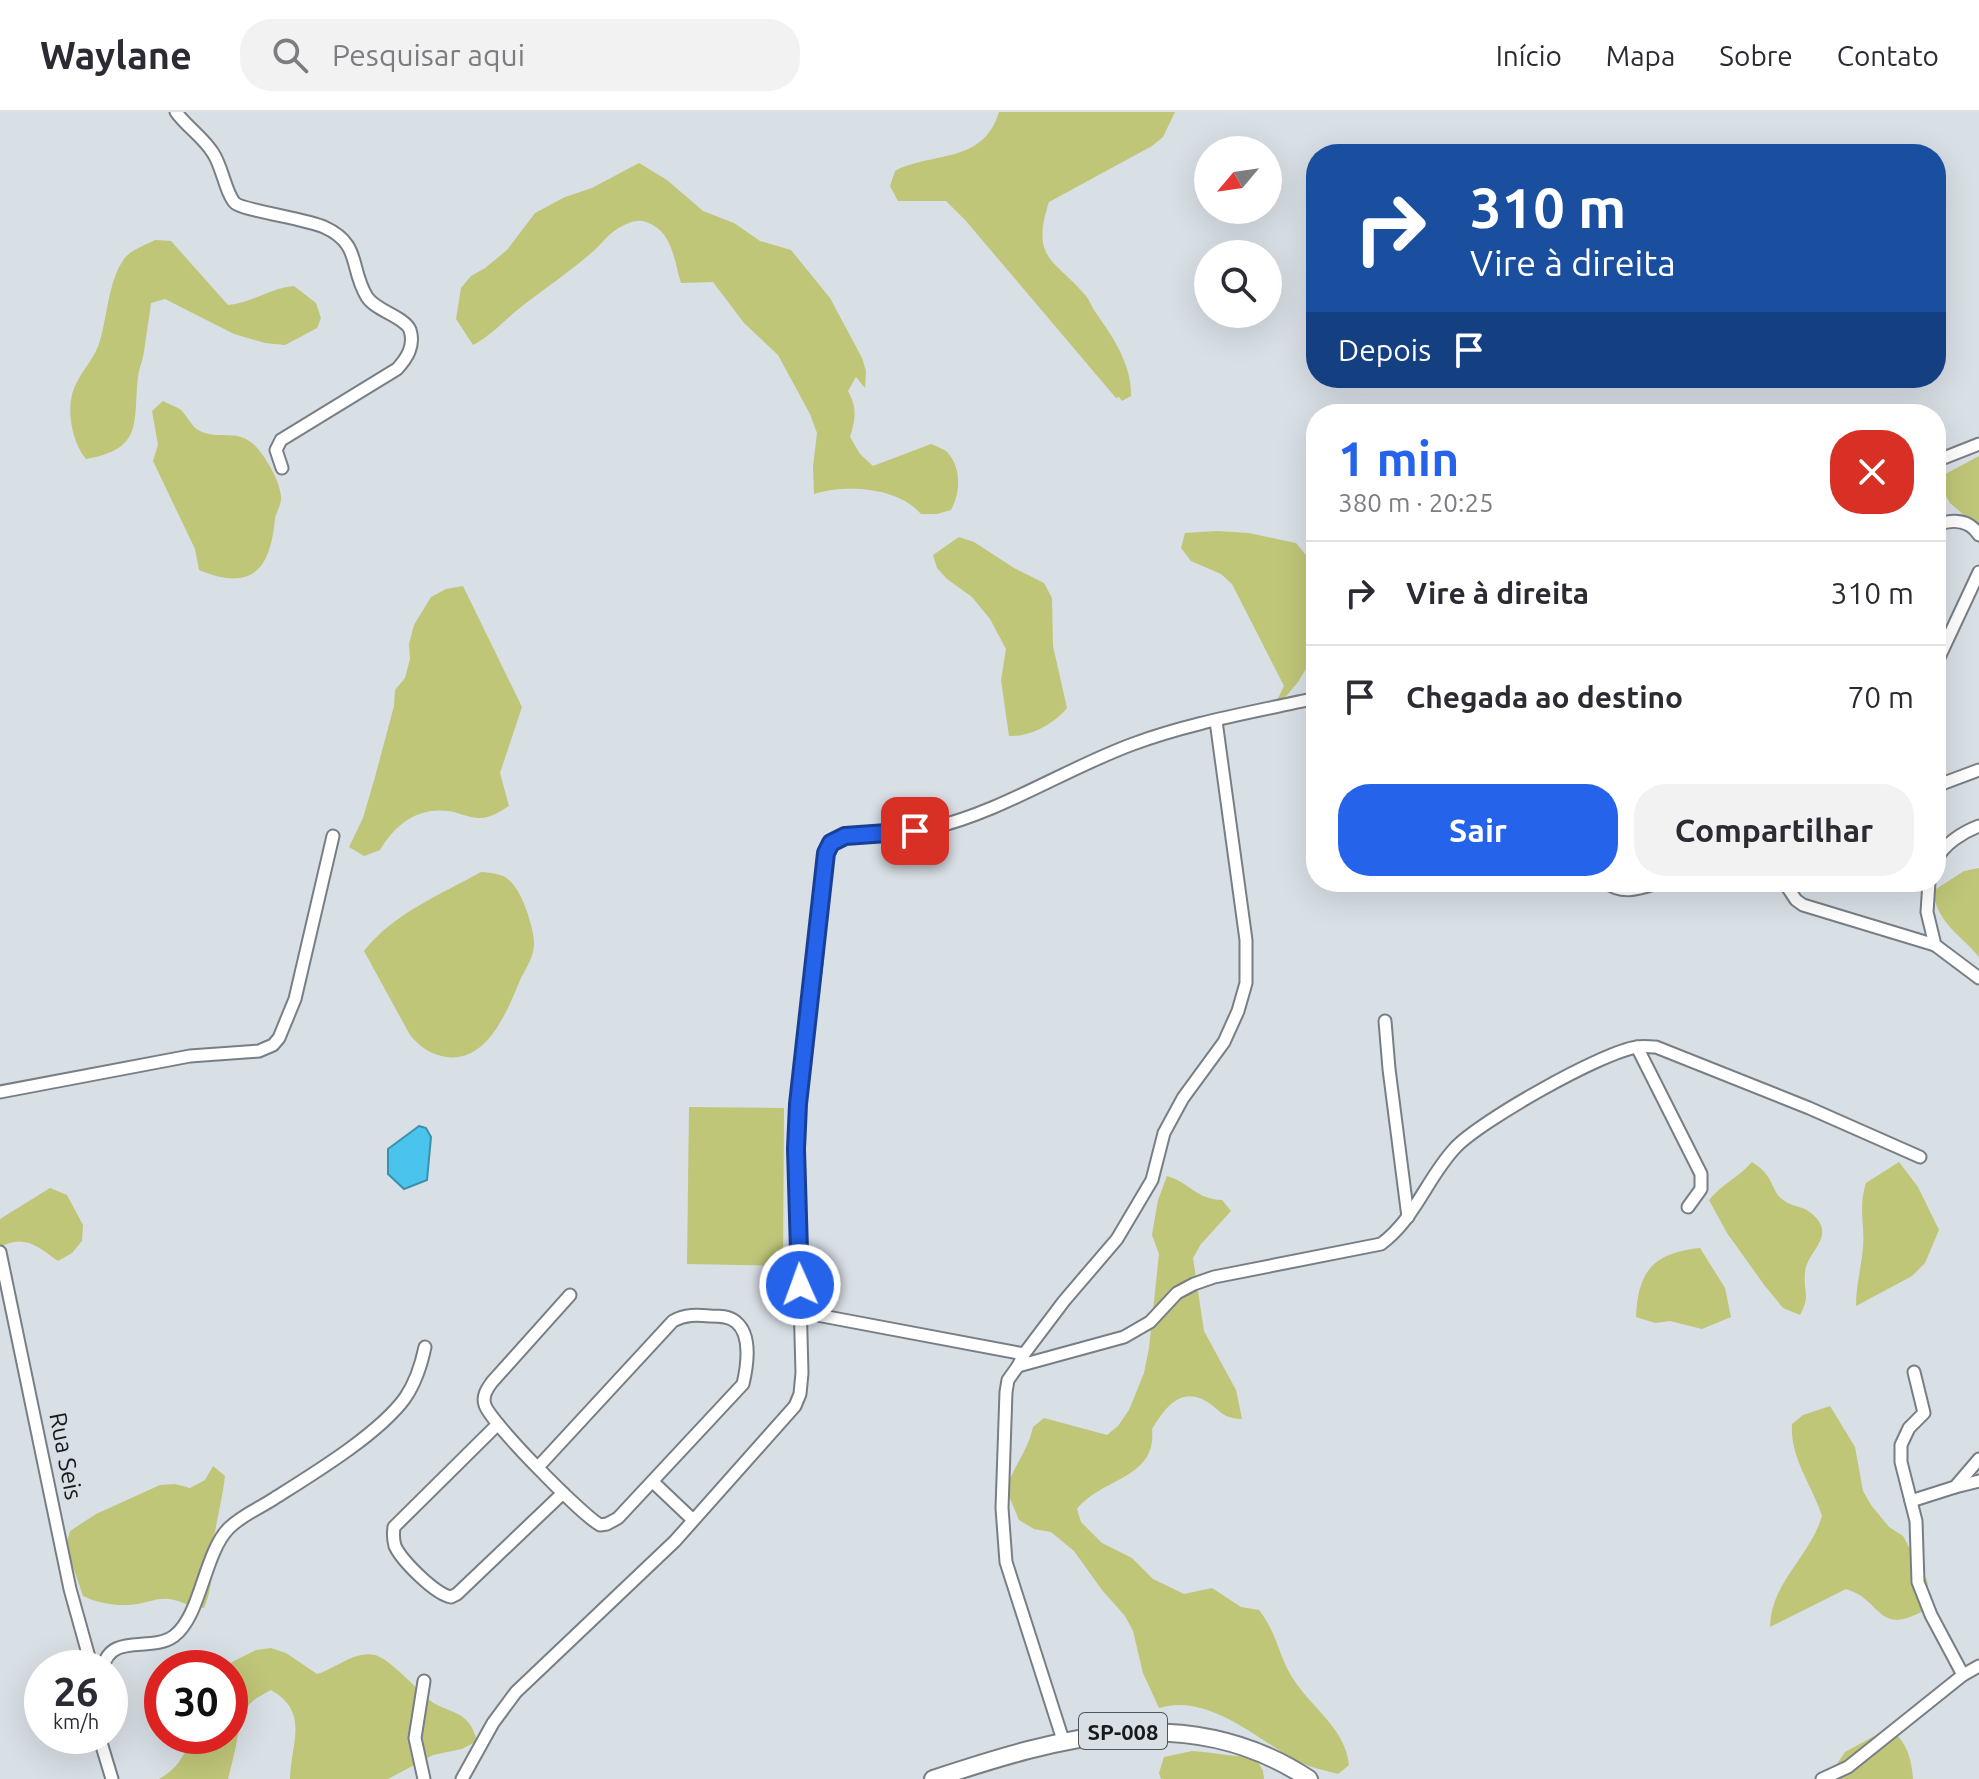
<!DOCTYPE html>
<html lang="pt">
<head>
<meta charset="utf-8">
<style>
	:root { --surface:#fff; --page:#f2f2f3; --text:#2b2b33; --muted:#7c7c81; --line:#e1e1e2; --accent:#2563eb }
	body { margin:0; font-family:Ubuntu,sans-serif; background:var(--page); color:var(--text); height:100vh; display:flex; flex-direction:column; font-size:30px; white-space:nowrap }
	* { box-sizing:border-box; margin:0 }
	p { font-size:26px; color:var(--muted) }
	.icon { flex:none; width:44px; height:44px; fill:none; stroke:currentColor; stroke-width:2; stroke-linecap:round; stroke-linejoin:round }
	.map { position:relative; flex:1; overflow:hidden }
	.drawer { position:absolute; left:1306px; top:292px; width:640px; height:488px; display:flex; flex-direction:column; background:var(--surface); border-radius:32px; box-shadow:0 8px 32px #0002 }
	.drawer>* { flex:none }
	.banner { position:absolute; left:1306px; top:32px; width:640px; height:244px; border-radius:32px; box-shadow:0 8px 32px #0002; background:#1a4fa0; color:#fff; overflow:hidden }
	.needle { width:52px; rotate:241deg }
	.fabs { position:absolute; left:1194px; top:24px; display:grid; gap:16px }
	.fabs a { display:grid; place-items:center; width:88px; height:88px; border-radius:50%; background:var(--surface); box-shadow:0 8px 32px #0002; font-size:40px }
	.speed { position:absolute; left:24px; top:1538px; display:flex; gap:16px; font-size:40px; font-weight:700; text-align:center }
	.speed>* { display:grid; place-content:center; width:104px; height:104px; border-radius:50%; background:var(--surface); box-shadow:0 8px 32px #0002; line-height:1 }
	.speed small { font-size:20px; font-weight:400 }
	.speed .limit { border:12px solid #d22; background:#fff; color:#111 }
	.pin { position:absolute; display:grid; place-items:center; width:68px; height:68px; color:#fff; margin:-34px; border-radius:16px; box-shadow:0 4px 12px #0006 }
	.me { position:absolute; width:88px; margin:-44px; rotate:358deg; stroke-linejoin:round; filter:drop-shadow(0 0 6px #0008) }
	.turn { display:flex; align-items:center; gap:28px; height:168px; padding:0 32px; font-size:36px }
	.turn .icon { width:104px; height:104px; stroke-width:2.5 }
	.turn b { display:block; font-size:56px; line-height:68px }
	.then { display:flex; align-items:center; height:76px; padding:0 32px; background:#0003; gap:16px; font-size:30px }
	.round { display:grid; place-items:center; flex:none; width:84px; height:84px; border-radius:32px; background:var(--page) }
	.summary { display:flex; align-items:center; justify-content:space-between; height:136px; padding:0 32px }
	h1 { font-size:48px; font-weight:700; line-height:60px; color:var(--accent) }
	.cta { display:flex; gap:16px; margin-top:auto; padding:16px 32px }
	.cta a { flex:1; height:92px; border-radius:32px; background:var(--accent); color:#fff; font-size:32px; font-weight:700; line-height:92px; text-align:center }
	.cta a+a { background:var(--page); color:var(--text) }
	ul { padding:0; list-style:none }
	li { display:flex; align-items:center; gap:24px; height:104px; padding:0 32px; border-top:2px solid var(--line) }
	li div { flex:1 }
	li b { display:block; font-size:30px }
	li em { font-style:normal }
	header { display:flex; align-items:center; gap:48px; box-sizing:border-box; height:112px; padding:0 40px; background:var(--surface); border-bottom:2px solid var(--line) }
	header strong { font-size:38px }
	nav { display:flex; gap:44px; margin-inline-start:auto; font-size:28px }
	.search { width:560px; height:72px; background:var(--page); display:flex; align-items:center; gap:20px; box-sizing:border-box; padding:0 28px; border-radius:32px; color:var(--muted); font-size:30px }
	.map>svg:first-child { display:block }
</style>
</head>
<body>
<header>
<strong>Waylane</strong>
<div class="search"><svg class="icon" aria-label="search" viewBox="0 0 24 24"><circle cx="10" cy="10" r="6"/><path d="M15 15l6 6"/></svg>Pesquisar aqui</div>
<nav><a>Início</a><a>Mapa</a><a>Sobre</a><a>Contato</a></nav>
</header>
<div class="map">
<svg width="1979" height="1667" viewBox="0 0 1979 1667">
	<rect width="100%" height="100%" fill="#d8dfe5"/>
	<g fill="#bfc678">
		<path d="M999,0H1175L1163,25L1152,34L1049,90C1030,148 1055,147 1086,184C1090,189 1092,196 1096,201C1113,225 1132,253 1131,284L1122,289L1119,285L1116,286L966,109L946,89H898L890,74L895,59C932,39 983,53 999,0Z"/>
		<path d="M639,51L667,68L703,99L734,111L760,129L791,138L830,186L862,246L866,259L865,276L856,265L848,279C857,296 856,306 850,325L860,342L873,354L931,332C937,335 945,337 948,341C962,357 960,382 951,398L937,402H921C898,375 846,372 814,382L813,355L817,321L810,302L778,243L744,211L713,170L681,171C674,149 673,119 646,110C637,106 625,112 617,117C606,124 600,134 590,142C568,161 544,177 521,195C504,208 492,223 473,233L456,207L461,176L471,164L485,156L507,138L535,101L565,85L592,76Z"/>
		<path d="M155,128L171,129L228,193C252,191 270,176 294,174L316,191L321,206L317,216L285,233L265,231L234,222L165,187L151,191C149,207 146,224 144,240C143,248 139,256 138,264C133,311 144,337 86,347C71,329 65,293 76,272C83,257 95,246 100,229C107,205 109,167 124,147C130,138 146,133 155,128Z"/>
		<path d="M163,289C168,292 175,294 180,297C187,303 191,315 200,319C218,328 235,317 252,331C264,341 280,369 281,384C282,392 276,400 275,407C270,458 252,480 199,458L195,437L153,349L158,333L152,299Z"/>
		<path d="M1979,344V416L1950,391L1936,367Z"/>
		<path d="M1217,419L1249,421L1296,431L1316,455V540L1298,570L1270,603L1284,574L1232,472L1221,462L1191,449L1181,436L1185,421Z"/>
		<path d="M959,425L974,430L1014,456L1044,471L1052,486L1053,534L1067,596C1054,612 1030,625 1009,624L1001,568L1006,537L990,507L972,485L947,467L937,456L933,443Z"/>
		<path d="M463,474L522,595L500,661L509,694C501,699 489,707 479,706C469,706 458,700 448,699C417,695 395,713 380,738L364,744L349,735L363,706L375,665L394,594L395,578L405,566L410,547L409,532L414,513L431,485L446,477Z"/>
		<path d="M1979,756V845C1960,822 1937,811 1933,779L1964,759Z"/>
		<path d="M481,760C492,761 502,761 510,769C522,779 534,816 534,831C534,845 527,854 521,866C508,897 488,951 446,945C430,942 420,935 410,923L364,839C394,801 440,783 481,760Z"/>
		<path d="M689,995L784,996L783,1154L687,1152Z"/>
		<path d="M1752,1050C1775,1064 1770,1078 1783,1088C1790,1094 1803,1094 1811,1101C1839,1124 1806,1139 1805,1161C1803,1181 1811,1183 1800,1203L1783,1196L1765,1174L1727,1121L1709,1088C1721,1073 1739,1065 1752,1050Z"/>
		<path d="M1899,1050L1918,1075L1939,1118L1925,1151L1912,1164L1856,1194C1856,1174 1861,1156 1863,1136C1865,1112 1858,1096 1866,1071Z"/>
		<path d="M1167,1064C1191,1071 1195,1087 1222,1088L1231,1099L1201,1132L1193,1146L1204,1219L1236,1278L1242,1307C1218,1306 1221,1296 1202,1287C1178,1276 1163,1299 1152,1317C1157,1367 1103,1365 1077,1397L1081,1410L1102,1431L1132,1446L1153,1467L1184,1482L1212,1476L1241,1495L1259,1498C1278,1523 1278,1542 1292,1565C1311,1596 1345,1615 1349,1653L1338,1662C1327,1659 1313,1656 1302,1651C1259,1630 1210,1580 1159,1596L1143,1561L1133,1519L1125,1504L1102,1478L1074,1439L1051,1420L1034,1417L1019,1408L1006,1377C1013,1355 1028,1339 1033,1315L1044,1306L1107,1323L1118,1314L1129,1298L1144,1261L1149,1236L1159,1142L1152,1123L1158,1088Z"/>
		<path d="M50,1076L67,1083L83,1113L82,1129L72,1141L58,1149C37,1134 25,1122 0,1135V1107Z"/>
		<path d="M1700,1136L1725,1176L1731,1205L1702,1217L1670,1209L1655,1211L1636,1205C1638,1159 1653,1141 1700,1136Z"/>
		<path d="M1830,1294L1855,1335L1863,1379L1871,1393L1889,1415L1903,1424L1927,1468L1929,1483L1925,1498C1876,1525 1883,1488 1846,1477L1770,1515C1771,1470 1810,1445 1822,1404C1812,1372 1790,1347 1792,1312L1803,1303Z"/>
		<path d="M213,1354L225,1364C223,1383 218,1402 215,1420C211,1447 215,1471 204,1496C187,1495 181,1488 169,1487C157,1486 149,1490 138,1492C119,1495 100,1492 83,1484L66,1434L70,1419L96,1402L160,1373L175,1372L190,1376L205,1368Z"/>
		<path d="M271,1536L286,1541L317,1562C335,1557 355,1538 375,1543C389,1546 418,1579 432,1590C442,1597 457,1599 465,1607C472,1613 474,1620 477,1629L462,1637L433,1643L388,1667H290C291,1629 310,1601 271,1578C242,1593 243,1599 237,1628C235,1641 231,1654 228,1667H159C177,1657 185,1644 191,1624H230V1556H220L256,1538Z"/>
		<path d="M1889,1616C1907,1630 1911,1645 1913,1667H1827L1845,1640Z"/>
		<path d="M1192,1639C1213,1640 1235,1646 1255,1644L1263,1659L1264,1667H1161L1159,1661L1164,1645Z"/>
	</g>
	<path fill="#4ac3ed" stroke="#3b90ae" stroke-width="2" d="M419,1014L426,1016L431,1025L427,1068L404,1077L388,1062V1037Z"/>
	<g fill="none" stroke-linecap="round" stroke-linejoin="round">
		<defs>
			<g id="minor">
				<path d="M176,0C187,15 203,25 213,41C222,54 226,82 235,91C242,98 307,107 324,115C362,132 349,156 367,185C376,199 405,205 410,218C415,234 407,246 397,257L281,328L276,338L282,356"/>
				<path d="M1936,349L1979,332"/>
				<path d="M1936,413C1953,407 1969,407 1979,423"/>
				<path d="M1936,552L1979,460"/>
				<path d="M1216,609L1246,828V871L1238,899L1224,930L1183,986L1164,1021L1152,1068L1117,1127L1064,1189L1024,1242L1018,1254L1124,1225L1150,1210L1177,1181L1194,1172L1214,1165L1381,1132C1415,1107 1427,1066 1455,1036C1480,1009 1602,940 1637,935C1643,934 1650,935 1656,935L1809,996L1920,1045"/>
				<path d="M1936,674L1979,658"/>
				<path d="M1936,748C1944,732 1963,720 1979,714"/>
				<path d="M1605,770C1624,784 1641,776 1661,770"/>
				<path d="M1784,770L1796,788L1803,793L1935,833"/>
				<path d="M1929,770L1927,800L1935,833L1979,866"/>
				<path d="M1385,909L1389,957L1408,1105"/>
				<path d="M1637,935L1701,1062V1077L1688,1095"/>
				<path d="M0,980L190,944L259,939L273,933L279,926L295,887L333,724"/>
				<path d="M0,1140L70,1477L92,1556"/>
				<path d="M801,1200L1024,1242"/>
				<path d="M1018,1254L1008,1268L1006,1280L1002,1396L1006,1450L1063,1628"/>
				<path d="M1914,1260L1924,1301L1909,1316L1901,1333V1350L1916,1409L1918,1470L1931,1503L1963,1563"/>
				<path d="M498,1312L394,1415C393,1422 393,1427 395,1434C402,1449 435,1482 451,1485L457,1482L563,1381"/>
				<path d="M539,1354L673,1209C686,1202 697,1203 711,1204C719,1204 729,1204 736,1210C752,1223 747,1255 743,1272L618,1406L607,1412L600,1413C581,1402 491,1311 485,1293C482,1284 487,1277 492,1270L570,1183"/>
				<path d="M653,1370L692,1407"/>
				<path d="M1955,1375L1979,1369"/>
				<path d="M1911,1389L1955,1375L1979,1347"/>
				<path d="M103,1556C110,1520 151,1541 174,1524C201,1504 204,1441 229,1416C242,1403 260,1396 275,1386C313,1362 379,1322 405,1286C416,1270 421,1254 425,1235"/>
				<path d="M424,1569L415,1626L424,1667"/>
				<path d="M99,1624L112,1667"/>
				<path d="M462,1667L493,1611L516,1580L675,1429L795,1294L800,1282L802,1261L796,1037L798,992L816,851L826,741L831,731C856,714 901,724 932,716C1003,699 1065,657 1133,632C1192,610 1255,600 1316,586"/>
				<path d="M1822,1667L1848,1655L1963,1563L1979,1554"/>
			</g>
			<path id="primary" d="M933,1667C1060,1625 1188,1587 1309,1667"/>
		</defs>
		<use href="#minor" stroke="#787f84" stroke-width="15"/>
		<use href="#primary" stroke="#787f84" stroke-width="20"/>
		<use href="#minor" stroke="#fff" stroke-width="11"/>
		<use href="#primary" stroke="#fff" stroke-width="16"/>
	</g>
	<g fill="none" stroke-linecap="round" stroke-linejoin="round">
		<defs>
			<path id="route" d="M800,1173L796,1037L798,992L826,741L831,731L845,724L915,719"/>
		</defs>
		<use href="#route" stroke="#184099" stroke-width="20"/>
		<use href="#route" stroke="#2563eb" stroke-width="14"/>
	</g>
	<g text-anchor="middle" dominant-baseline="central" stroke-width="6" stroke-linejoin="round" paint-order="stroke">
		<rect fill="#d8dfe5" stroke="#525558" stroke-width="2" x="1079" y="1601" width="88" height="36" rx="6"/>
		<g font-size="22" font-weight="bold" fill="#181a1c">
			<text x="1123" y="1619">SP-008</text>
		</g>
		<g font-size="24" fill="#181a1c" stroke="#d8dfe5">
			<text transform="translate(66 1344) rotate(79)">Rua Seis</text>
		</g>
	</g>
</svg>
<div class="fabs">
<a><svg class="needle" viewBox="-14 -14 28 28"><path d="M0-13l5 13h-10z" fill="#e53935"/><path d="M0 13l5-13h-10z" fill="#7c7c81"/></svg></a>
<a><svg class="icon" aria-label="search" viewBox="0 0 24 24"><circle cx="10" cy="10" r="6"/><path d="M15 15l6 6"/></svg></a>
</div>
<div class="speed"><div>26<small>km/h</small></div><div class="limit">30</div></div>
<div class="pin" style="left:915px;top:719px;background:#d93025"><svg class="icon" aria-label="arrive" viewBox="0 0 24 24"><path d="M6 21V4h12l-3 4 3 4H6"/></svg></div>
<svg class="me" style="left:800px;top:1173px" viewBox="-20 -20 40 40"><circle r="17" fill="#2563eb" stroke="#fff" stroke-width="3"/><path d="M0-11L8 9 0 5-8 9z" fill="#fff"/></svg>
<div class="banner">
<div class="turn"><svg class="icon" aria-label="right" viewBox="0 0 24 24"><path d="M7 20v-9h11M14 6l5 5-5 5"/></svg><div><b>310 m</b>Vire à direita</div></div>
<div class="then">Depois<svg class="icon" aria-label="arrive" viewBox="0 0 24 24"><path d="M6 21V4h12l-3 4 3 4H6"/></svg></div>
</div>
<section class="drawer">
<div class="summary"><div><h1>1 min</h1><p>380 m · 20:25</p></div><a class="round" style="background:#d93025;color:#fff"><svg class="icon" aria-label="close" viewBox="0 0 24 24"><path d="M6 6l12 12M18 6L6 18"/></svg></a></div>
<ul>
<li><svg class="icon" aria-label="right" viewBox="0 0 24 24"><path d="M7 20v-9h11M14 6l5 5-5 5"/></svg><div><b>Vire à direita</b></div><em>310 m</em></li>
<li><svg class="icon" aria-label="arrive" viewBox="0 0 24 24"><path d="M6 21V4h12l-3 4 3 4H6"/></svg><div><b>Chegada ao destino</b></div><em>70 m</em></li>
</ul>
<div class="cta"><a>Sair</a><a>Compartilhar</a></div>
</section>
</div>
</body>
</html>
